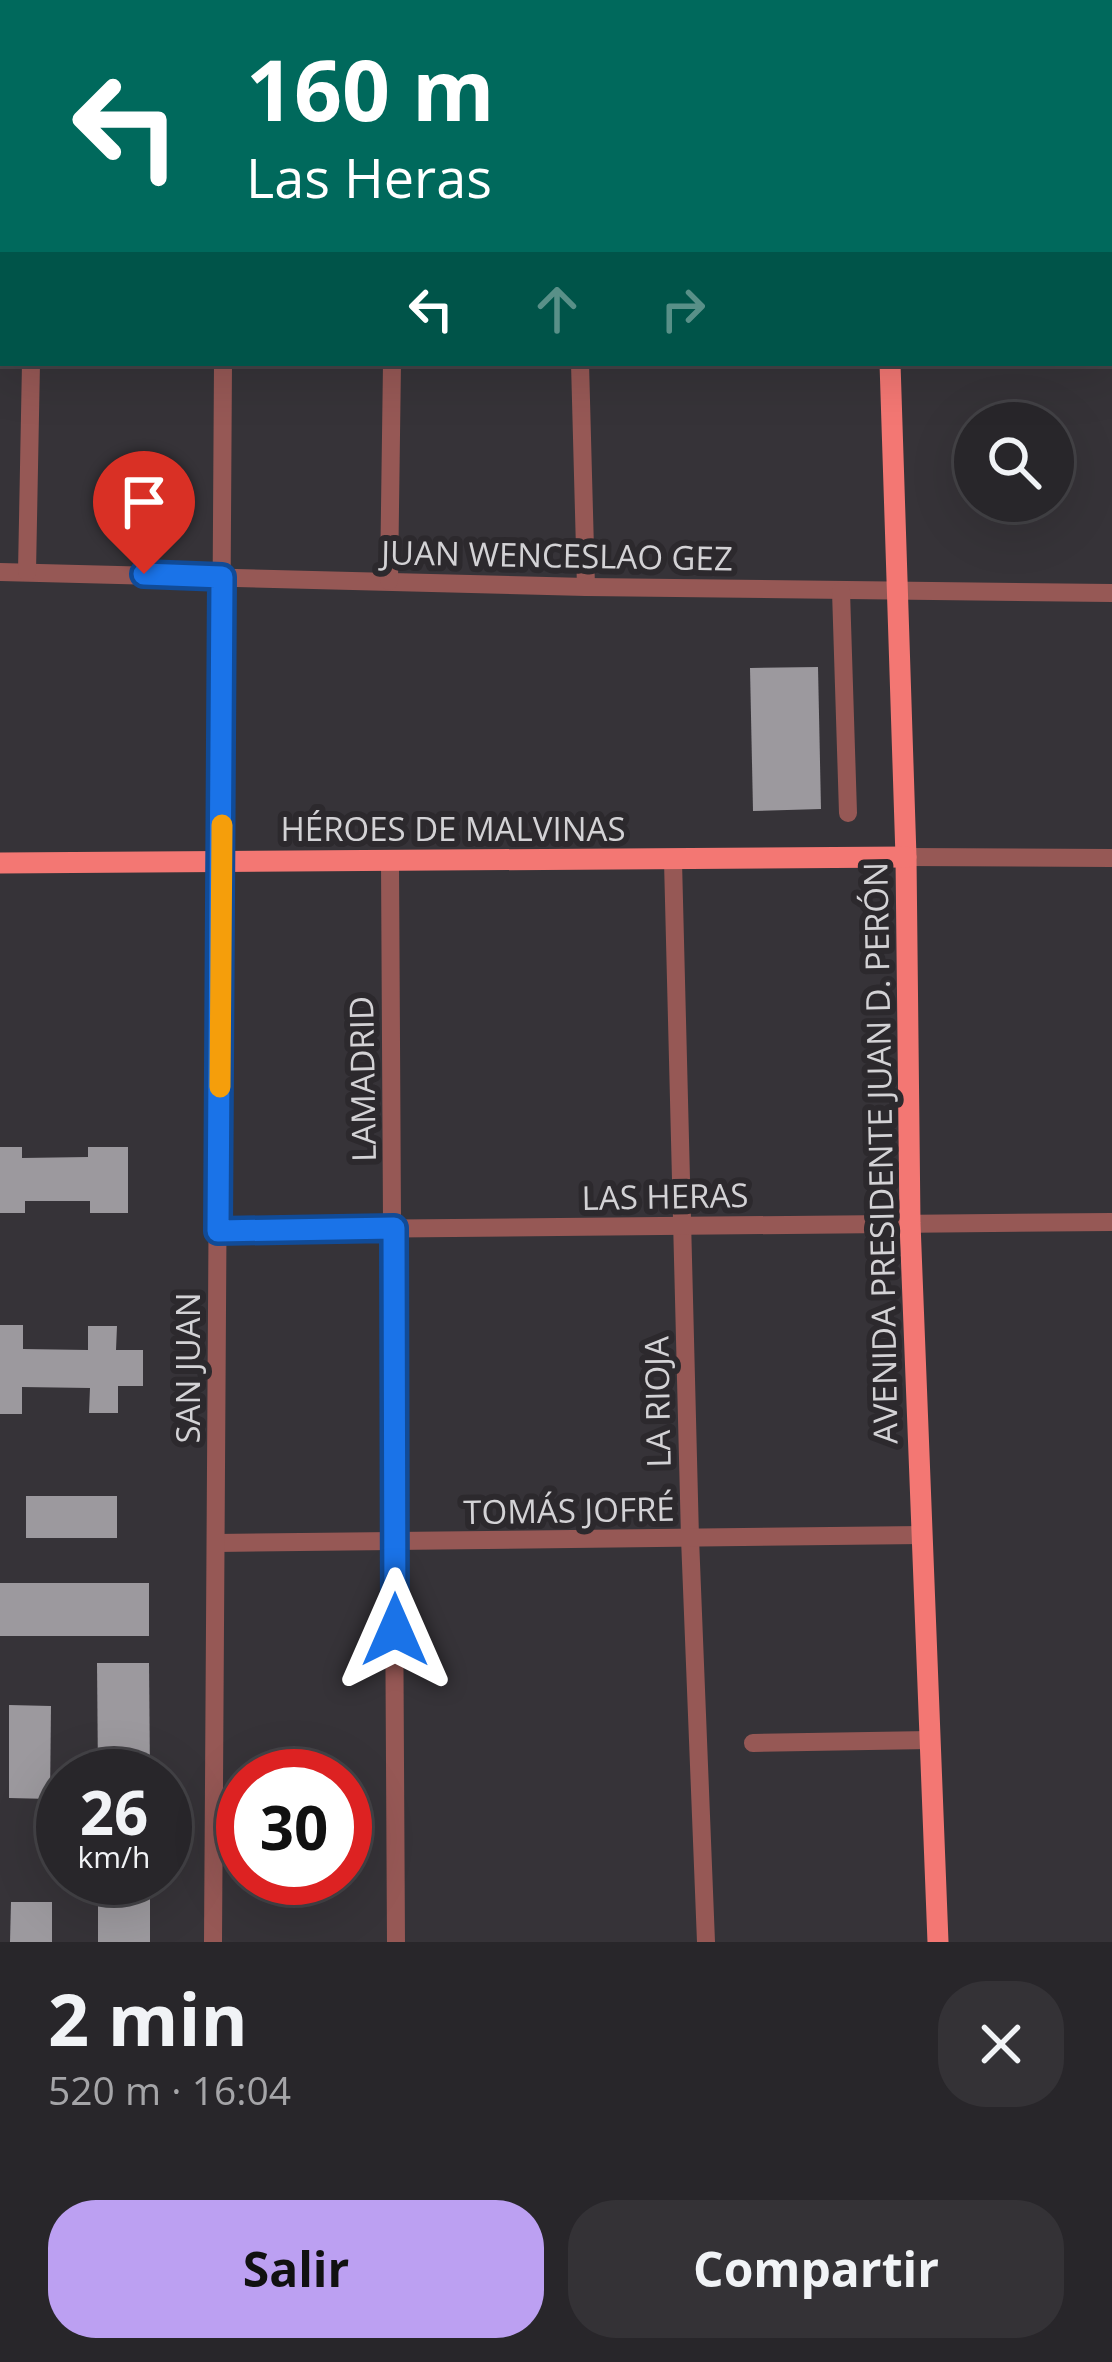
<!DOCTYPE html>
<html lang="es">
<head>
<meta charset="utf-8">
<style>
	:root { --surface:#28262a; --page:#343236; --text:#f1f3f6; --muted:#a5a5a8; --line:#444347; --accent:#bca0f2 }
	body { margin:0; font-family:"Open Sans",sans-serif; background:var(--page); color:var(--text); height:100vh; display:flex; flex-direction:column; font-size:45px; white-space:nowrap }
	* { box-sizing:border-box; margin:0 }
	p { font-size:39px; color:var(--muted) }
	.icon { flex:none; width:66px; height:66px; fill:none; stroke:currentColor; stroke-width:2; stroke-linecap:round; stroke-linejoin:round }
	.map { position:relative; height:1942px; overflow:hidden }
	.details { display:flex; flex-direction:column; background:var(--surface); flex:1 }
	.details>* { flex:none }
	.hud { position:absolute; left:0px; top:0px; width:1113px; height:366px; box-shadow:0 12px 48px #0002,0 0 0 3px var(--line); background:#00695c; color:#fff; overflow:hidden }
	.controls { position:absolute; left:954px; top:402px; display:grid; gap:24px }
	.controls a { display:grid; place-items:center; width:120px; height:120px; border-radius:50%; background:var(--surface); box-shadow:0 12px 48px #0002,0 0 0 3px var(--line); font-size:60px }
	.speed { position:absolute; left:36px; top:1749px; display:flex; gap:24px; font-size:60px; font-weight:700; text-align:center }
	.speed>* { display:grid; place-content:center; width:156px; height:156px; border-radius:50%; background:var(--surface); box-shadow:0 12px 48px #0002,0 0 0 3px var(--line); line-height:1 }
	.speed small { font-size:30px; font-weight:400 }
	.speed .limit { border:18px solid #d22; background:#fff; color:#111 }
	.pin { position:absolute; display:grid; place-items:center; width:102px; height:102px; color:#fff; margin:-123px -51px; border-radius:50% 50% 50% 0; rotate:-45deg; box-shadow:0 0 12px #0007 }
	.pin .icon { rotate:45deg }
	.me { position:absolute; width:132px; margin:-66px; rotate:0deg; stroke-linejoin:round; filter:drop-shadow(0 0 9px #0008) }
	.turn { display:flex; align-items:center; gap:42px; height:252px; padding:0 48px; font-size:54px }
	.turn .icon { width:156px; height:156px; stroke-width:2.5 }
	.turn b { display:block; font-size:84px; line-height:102px }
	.lanes { display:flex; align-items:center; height:114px; padding:0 48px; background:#0003; justify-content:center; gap:60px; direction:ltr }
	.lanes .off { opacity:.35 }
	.round { display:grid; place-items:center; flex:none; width:126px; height:126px; border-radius:48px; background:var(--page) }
	.summary { display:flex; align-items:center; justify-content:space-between; height:204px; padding:0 48px }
	h1 { font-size:72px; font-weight:700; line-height:90px }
	.button { display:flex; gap:24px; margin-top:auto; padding:24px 48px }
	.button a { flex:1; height:138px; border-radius:48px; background:var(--accent); color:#111; font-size:48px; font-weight:700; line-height:138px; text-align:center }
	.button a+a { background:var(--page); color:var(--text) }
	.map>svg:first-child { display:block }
</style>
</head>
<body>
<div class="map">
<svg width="1112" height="1942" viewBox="0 0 1112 1942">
	<rect width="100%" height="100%" fill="#363338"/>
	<g fill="#9c999e">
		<path d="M818,667L821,809L753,811L750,668Z"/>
		<path d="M0,1147H22V1158L88,1157V1147H128V1213H90V1201H25V1213H0Z"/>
		<path d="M0,1325H23V1349L88,1350V1326H117L116,1350H143V1386H118V1413H89L90,1388L22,1387V1414H0Z"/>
		<rect x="26" y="1496" width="91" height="42"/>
		<rect x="0" y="1583" width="149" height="53"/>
		<path d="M97,1663H149L150,1776H98Z"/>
		<path d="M9,1705L51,1706L50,1799L9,1798Z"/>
		<rect x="98" y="1878" width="52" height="64"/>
		<path d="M11,1902H52V1942H10Z"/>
	</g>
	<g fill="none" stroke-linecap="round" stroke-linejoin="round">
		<g stroke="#965855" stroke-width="18">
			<path d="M387,0V3"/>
			<path d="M566,0L567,3"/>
			<path d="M225,3V0"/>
			<path d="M1110,81H1112"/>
			<path d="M0,276H3"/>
			<path d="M1110,316H1112"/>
			<path d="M580,363L586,587"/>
			<path d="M0,572L586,587L1112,593"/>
			<path d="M27,572L31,363"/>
			<path d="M389,581L392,363"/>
			<path d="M841,591L848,813"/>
			<path d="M906,857L1112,858"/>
			<path d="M673,861L690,1538L706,1942"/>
			<path d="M390,862L396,1942"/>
			<path d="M218,1230L1112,1222"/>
			<path d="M216,1543L923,1535"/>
			<path d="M753,1743L930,1740"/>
			<path d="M213,1942L223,363"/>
		</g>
		<g stroke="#f37773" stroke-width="21">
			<path d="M880,0L881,3"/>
			<path d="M162,3L192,0"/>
			<path d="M0,19H3"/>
			<path d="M890,363L906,857L910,1223L938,1942"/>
			<path d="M0,863L906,857"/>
		</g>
	</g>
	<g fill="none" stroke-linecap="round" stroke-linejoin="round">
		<defs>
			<path id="route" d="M144,574L222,577L218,1231L394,1228L395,1630"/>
		</defs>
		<use href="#route" stroke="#114b97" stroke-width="30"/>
		<use href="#route" stroke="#1a73e8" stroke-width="21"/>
		<path stroke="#f59e0b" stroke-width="21" d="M220,1087L222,825"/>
	</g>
	<g text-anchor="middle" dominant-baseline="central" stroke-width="12" stroke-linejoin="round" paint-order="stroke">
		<g font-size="33" fill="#d3d2d5" stroke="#2c292d">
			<text transform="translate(557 555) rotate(1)">JUAN WENCESLAO GEZ</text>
			<text x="453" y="828">HÉROES DE MALVINAS</text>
			<text transform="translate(362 1079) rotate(-91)">LAMADRID</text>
			<text transform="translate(880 1153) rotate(-91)">AVENIDA PRESIDENTE JUAN D. PERÓN</text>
			<text transform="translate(665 1196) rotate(-1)">LAS HERAS</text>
			<text transform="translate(187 1368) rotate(-90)">SAN JUAN</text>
			<text transform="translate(657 1402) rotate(-91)">LA RIOJA</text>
			<text transform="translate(569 1510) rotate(-1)">TOMÁS JOFRÉ</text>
		</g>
	</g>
</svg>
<div class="controls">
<a><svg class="icon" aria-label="search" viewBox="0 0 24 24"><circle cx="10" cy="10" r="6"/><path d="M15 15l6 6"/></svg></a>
</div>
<div class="speed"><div>26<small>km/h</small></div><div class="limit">30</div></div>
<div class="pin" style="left:144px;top:574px;background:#d93025"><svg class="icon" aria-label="arrive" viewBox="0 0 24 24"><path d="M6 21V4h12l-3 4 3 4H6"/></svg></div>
<svg class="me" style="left:395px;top:1630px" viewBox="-20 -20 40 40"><path d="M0-17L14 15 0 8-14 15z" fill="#1a73e8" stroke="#fff" stroke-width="4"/></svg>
<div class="hud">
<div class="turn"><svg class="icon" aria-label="left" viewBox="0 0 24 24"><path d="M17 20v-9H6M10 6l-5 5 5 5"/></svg><div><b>160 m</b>Las Heras</div></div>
<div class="lanes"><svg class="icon" aria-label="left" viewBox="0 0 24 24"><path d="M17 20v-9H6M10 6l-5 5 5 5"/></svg><svg class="icon off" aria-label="ahead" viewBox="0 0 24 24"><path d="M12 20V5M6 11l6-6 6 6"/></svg><svg class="icon off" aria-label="right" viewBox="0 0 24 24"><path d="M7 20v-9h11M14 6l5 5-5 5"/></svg></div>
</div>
</div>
<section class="details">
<div class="summary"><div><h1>2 min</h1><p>520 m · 16:04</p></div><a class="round"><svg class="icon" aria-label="close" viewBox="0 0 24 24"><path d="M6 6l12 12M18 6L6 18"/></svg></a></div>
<div class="button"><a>Salir</a><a>Compartir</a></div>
</section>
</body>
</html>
